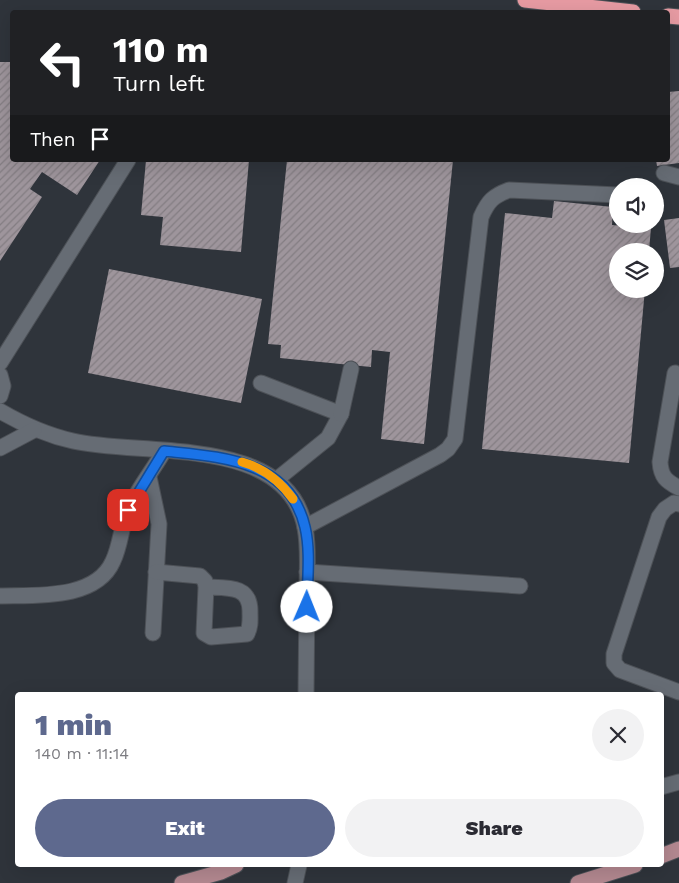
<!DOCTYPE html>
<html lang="en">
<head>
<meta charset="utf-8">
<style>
	:root { --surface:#fff; --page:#f2f2f3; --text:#2b2b33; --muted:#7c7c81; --accent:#5e698e }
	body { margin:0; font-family:"Work Sans",sans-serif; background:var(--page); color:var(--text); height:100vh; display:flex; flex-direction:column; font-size:19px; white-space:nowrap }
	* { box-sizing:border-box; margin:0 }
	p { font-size:16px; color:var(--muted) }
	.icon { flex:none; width:28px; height:28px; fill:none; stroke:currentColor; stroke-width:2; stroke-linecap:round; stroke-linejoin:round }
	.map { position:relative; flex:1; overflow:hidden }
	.panel { position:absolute; left:15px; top:692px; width:649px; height:175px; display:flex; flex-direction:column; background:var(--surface); border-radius:5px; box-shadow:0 5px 20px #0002 }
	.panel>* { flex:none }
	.banner { position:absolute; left:10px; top:10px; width:660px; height:152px; border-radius:5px; box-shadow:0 5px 20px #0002; background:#202124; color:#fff; overflow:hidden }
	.tools { position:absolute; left:609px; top:178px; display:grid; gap:10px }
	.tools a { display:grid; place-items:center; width:55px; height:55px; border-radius:50%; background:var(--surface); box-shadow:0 5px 20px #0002; font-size:25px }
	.pin { position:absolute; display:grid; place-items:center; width:42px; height:42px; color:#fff; margin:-21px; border-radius:10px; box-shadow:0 2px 8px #0006 }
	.me { position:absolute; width:55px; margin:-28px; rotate:1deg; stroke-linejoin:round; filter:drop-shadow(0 0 4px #0008) }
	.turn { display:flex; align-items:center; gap:18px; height:105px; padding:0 20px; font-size:22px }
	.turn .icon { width:65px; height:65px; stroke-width:2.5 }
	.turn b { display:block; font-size:35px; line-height:42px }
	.then { display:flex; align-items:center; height:48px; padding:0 20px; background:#0003; gap:10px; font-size:19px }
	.round { display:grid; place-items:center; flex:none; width:52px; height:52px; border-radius:26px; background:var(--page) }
	.headline { display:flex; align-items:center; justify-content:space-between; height:85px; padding:0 20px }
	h1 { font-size:30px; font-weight:800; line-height:38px; color:var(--accent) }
	.primary-button { display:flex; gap:10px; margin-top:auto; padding:10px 20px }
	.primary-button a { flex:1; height:58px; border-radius:30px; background:var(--accent); color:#fff; font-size:20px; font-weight:800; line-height:58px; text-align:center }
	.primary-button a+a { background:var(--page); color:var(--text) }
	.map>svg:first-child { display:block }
</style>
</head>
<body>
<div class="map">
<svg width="679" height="883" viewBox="0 0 679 883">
	<defs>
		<pattern id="building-hatch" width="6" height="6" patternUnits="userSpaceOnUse" patternTransform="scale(1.25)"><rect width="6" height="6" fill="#9e959c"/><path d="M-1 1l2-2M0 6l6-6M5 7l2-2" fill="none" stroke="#837d82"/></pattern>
	</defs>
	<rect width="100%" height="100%" fill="#2f343b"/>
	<g fill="url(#building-hatch)">
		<path d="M0,62H12V160H100L77,195L42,172L30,189L42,197L0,261Z"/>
		<path d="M679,91V163L657,166L656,160H668V92Z"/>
		<path d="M146,160H249L241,252L160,245L163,217L141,215Z"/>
		<path d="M287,160H453L424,444L381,439L390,352L372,350L371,367L280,358L281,345L268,344Z"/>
		<path d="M554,201L613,207L612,225L651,228L649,251H618V289H645L629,463L482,449L505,213L552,218Z"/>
		<path d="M679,218V267L670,268L664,220Z"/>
		<path d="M109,269L262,299L241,403L88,373Z"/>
	</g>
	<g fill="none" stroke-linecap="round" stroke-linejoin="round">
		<defs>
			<g id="minor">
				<path d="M664,173L679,177"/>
				<path d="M0,363L128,160"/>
				<path d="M675,373L660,462C661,477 666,481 679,488"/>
				<path d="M0,375L3,386L0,396"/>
				<path d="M261,383L341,414L328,438L276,480"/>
				<path d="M0,411C24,425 46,435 73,441C142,457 288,434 305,528C309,548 307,569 307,589C307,624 306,660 306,695"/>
				<path d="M341,414L351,369"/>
				<path d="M0,448L34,430"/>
				<path d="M149,477L159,524L153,633"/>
				<path d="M679,504L674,503L665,509L659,517L614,654V663L620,670L679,692"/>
				<path d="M305,527L440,455L448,449L455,439L481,217C488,201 493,196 509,190L618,195"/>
				<path d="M156,572L200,576L205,581L206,587C227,588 250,585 250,611C250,620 251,626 247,634L211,637L204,633L206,587"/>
				<path d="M307,572L520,586"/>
				<path d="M0,596C36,595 96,600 113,561C121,544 121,526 128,510C137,490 153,470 164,451"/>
				<path d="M661,787L679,782"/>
				<path d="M295,883L299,865"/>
			</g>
			<g id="major">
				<path d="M661,856L679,849"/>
				<path d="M182,883L221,872L236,865"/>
				<path d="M578,883L635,865"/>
			</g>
			<g id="highway">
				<path d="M525,0L633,12"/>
				<path d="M668,16L679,17"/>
			</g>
		</defs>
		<use href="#minor" stroke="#4d5157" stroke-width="17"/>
		<use href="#major" stroke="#4d5157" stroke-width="17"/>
		<use href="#highway" stroke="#4d5157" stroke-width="17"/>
		<use href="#minor" stroke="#666c74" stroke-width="15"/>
		<use href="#major" stroke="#b38890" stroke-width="15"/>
		<use href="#highway" stroke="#e79ba3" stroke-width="15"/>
	</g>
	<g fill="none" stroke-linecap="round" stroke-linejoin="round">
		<defs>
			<path id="route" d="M128,510L164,451C220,457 289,459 305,527C311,552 307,582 307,607"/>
		</defs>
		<use href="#route" stroke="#114b97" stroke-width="12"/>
		<use href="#route" stroke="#1a73e8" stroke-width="9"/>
		<path stroke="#f59e0b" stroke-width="9" d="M242,462C263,468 280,481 293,499"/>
	</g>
</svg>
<div class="tools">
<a><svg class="icon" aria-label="sound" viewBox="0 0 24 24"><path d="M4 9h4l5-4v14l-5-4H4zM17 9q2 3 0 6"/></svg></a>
<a><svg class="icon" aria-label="layers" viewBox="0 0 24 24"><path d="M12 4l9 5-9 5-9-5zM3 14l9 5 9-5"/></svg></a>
</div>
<div class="pin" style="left:128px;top:510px;background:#d93025"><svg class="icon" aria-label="arrive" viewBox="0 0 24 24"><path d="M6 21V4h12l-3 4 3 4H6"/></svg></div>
<svg class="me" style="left:307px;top:607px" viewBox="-20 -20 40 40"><circle r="19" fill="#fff"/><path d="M0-13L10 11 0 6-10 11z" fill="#1a73e8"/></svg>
<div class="banner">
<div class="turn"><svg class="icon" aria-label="left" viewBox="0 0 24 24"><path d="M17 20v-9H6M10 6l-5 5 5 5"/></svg><div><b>110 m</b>Turn left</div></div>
<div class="then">Then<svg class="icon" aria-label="arrive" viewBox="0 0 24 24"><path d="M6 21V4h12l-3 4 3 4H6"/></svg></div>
</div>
<section class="panel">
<div class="headline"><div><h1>1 min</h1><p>140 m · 11:14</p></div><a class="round"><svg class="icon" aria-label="close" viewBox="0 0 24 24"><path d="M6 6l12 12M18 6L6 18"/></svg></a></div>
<div class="primary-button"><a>Exit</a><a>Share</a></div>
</section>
</div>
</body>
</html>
